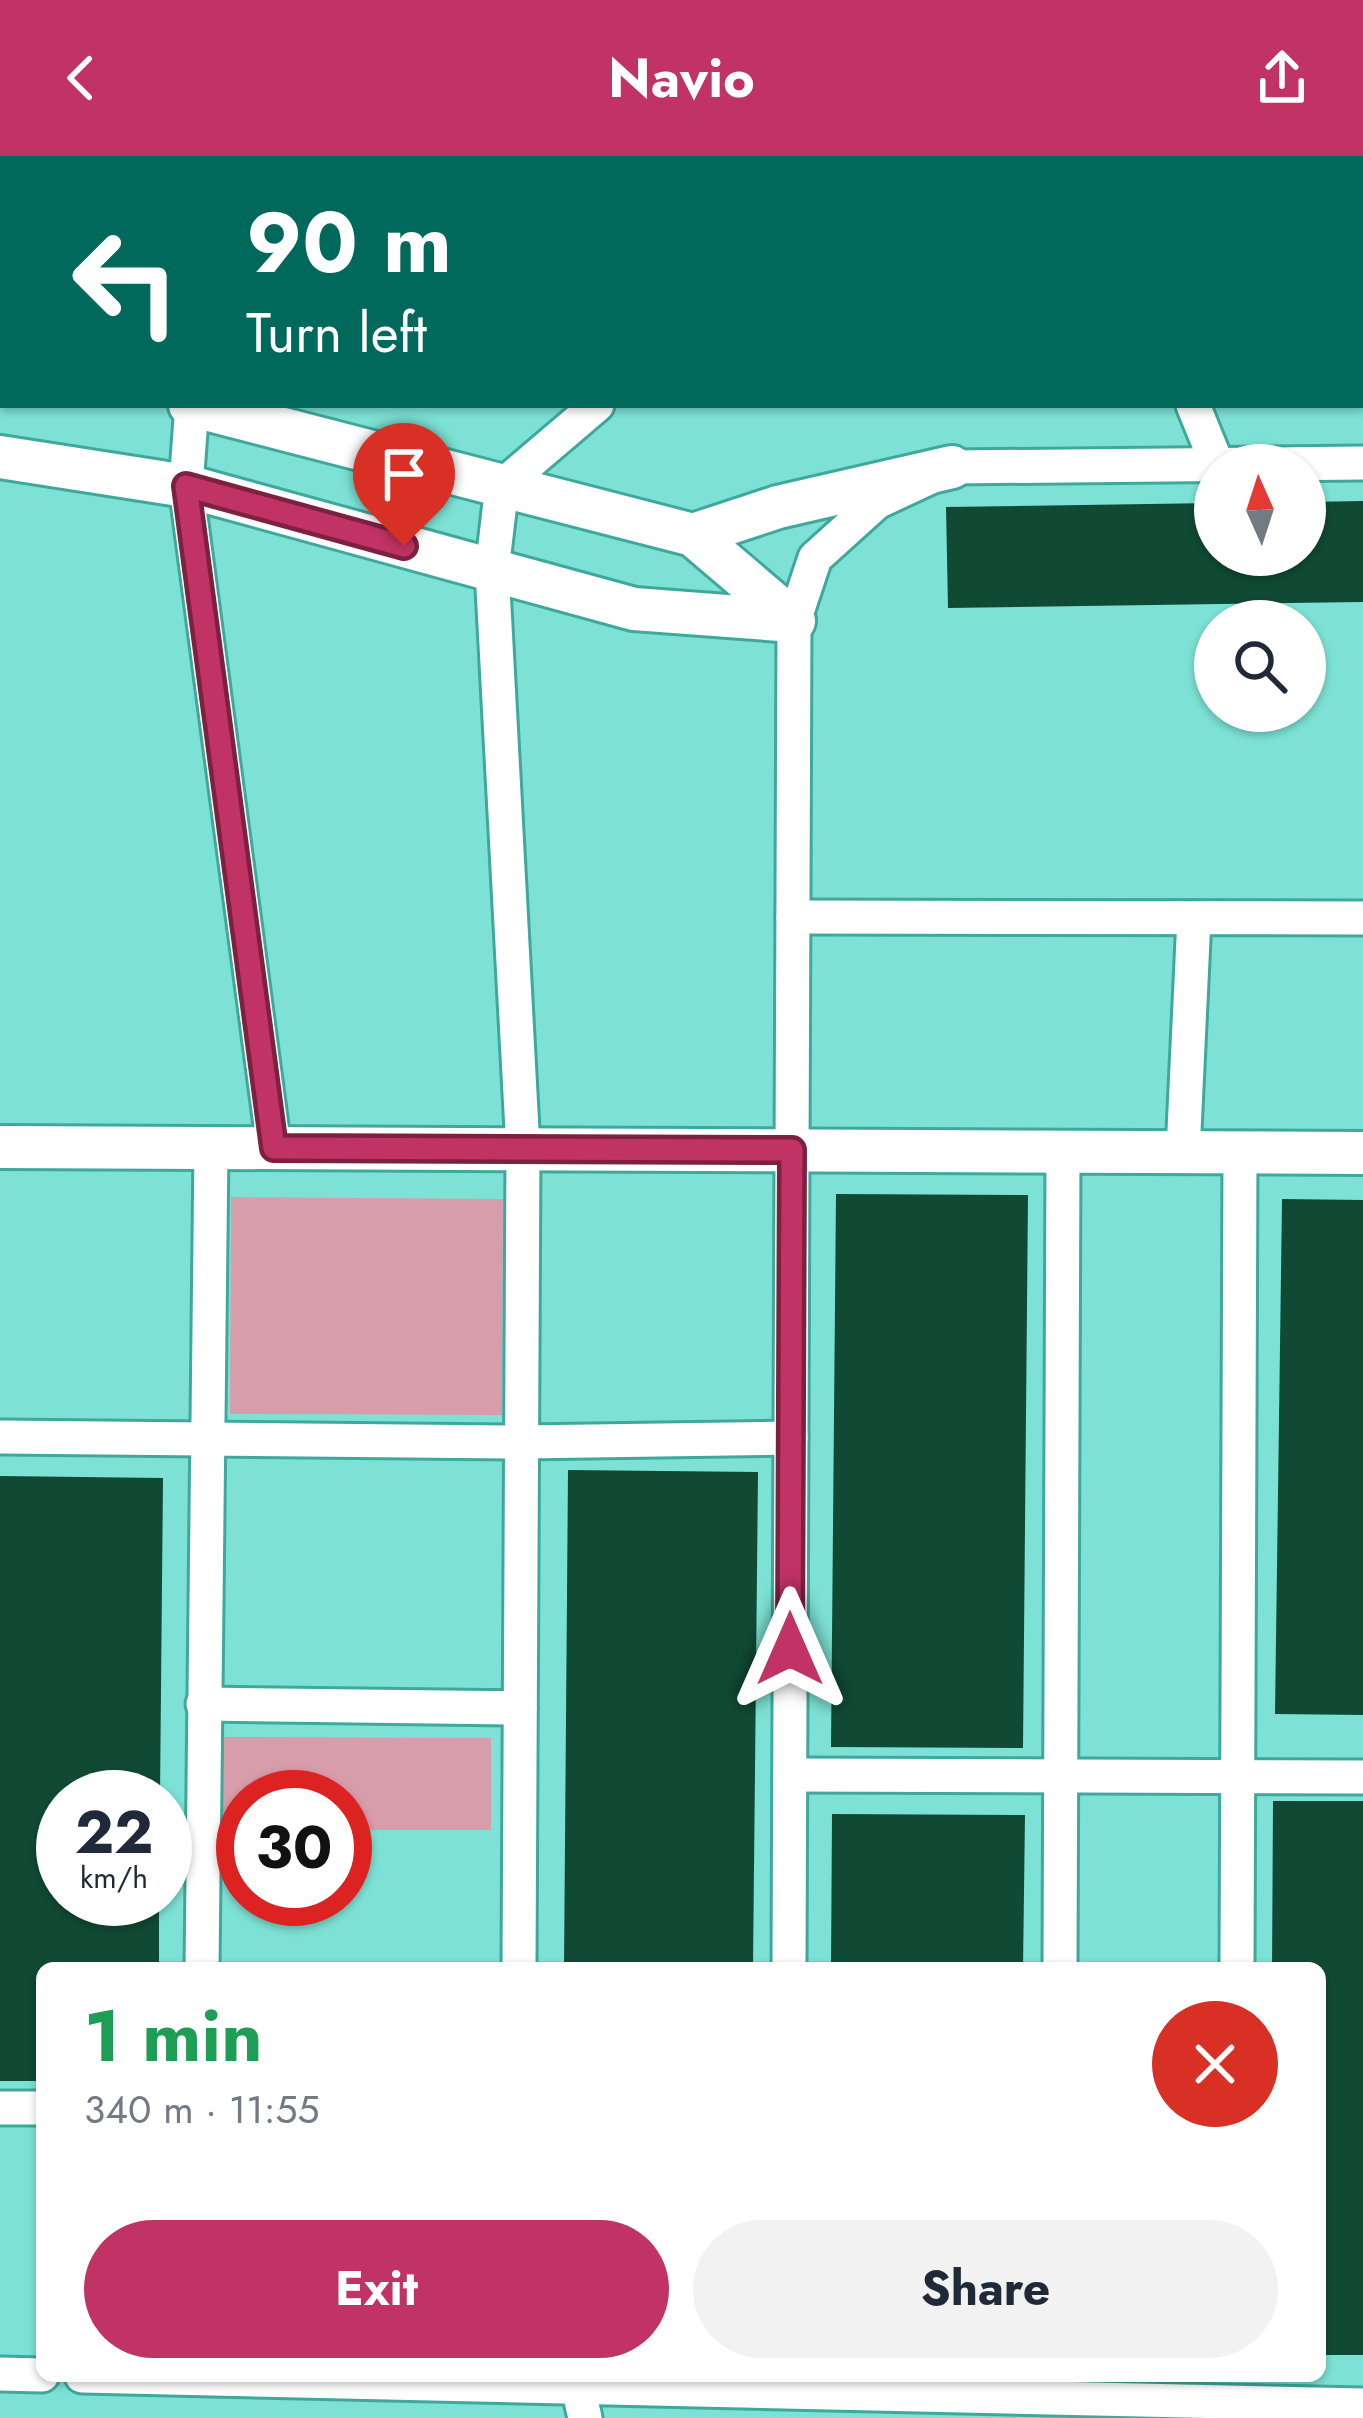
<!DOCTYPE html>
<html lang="en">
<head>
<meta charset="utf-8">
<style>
	:root { --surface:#fff; --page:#f2f2f3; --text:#1f2937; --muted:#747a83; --accent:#c03364 }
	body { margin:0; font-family:Jost,sans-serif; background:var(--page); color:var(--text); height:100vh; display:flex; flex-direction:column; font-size:45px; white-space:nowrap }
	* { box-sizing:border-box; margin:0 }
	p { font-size:39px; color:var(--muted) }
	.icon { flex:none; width:66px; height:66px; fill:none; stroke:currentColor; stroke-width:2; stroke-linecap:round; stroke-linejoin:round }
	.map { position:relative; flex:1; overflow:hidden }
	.sheet { position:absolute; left:36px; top:1806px; width:1290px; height:420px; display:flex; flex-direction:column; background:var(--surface); border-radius:18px; box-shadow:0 3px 9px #0004 }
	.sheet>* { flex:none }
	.banner { position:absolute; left:0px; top:0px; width:1365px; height:252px; box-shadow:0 3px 9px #0004; background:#00695c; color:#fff; overflow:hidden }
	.needle { width:78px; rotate:357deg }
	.controls { position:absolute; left:1194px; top:288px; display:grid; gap:24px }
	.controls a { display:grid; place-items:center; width:132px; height:132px; border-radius:50%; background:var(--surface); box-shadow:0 3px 9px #0004; font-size:60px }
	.speed { position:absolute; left:36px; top:1614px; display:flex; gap:24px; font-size:60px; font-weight:700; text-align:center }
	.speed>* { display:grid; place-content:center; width:156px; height:156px; border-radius:50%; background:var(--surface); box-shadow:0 3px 9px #0004; line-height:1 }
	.speed small { font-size:30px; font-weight:400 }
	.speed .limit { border:18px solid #d22; background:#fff; color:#111 }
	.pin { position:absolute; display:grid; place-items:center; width:102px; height:102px; color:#fff; margin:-123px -51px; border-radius:50% 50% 50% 0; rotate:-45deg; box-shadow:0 0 12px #0007 }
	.pin .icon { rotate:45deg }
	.me { position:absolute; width:132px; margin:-66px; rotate:0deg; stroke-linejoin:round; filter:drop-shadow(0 0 9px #0008) }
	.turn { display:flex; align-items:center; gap:42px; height:252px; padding:0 48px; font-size:54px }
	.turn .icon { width:156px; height:156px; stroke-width:2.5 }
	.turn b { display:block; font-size:84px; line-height:102px }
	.round { display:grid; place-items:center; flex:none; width:126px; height:126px; border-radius:63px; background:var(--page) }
	.summary { display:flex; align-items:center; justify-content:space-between; height:204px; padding:0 48px }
	h1 { font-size:72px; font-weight:700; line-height:90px; color:#1e9e55 }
	.cta { display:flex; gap:24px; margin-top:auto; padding:24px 48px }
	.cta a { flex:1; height:138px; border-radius:72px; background:var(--accent); color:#fff; font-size:48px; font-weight:700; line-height:138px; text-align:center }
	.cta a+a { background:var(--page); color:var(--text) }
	header { display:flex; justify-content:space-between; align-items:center; height:156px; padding:0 48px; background:var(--accent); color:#fff; font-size:54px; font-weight:700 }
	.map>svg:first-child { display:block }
</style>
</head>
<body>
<header><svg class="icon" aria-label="back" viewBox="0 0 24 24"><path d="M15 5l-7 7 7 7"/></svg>Navio<svg class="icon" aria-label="share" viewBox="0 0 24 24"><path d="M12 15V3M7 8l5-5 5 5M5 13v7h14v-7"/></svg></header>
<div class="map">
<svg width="1363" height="2262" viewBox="0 0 1363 2262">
	<rect width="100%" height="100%" fill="#7de2d5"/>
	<g fill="#d89daa">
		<path d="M231,1041L503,1043L502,1259L230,1258Z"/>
		<path d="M223,1581L491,1582V1674H345V1641H243V1674H223Z"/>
	</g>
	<g fill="#104a35">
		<path d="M1363,345V446L948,452L946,351L1215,347V399H1305V346Z"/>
		<path d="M836,1038L1028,1039L1023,1592L831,1591Z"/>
		<path d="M1282,1043L1363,1044V1559L1275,1558Z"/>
		<path d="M568,1314L758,1316L753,1812H564Z"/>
		<path d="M0,1320L163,1322L160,1641H63V1743H159V1812H42V1925H0Z"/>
		<path d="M1273,1645H1363V2199H1320V1812H1272Z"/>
		<path d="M832,1658L1025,1659L1023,1812H831Z"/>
	</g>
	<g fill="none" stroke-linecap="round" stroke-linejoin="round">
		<defs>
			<g id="minor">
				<path d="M1092,0L1093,3"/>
				<path d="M441,3L445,0"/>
				<path d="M886,3L890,0"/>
				<path d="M192,249L186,330L274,992"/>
				<path d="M1193,249L1217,308"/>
				<path d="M793,761L1363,762"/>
				<path d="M1183,996L1194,762"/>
				<path d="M0,1281L522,1286L791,1282"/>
				<path d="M203,1548L520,1552"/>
				<path d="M790,1619L1363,1621"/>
				<path d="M202,1812L211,991"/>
				<path d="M519,1812L523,993L492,414L502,330L597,249"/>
				<path d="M789,1812L794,465L815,402L877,346L952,311L1363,307"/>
				<path d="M1060,1812L1063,996"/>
				<path d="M1237,1812L1240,997"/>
				<path d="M0,1952H42"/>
				<path d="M0,2218L42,2219"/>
				<path d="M82,2220L1363,2249"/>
				<path d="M578,2231L585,2262"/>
			</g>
			<g id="tertiary">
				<path d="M0,226H3"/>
				<path d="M0,301L186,330L634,453L794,465L693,379L190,249"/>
				<path d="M693,379L778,351L952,311"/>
				<path d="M0,991L1363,997"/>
			</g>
			<g id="secondary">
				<path d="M92,3L96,0"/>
				<path d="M154,3L158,0"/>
				<path d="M0,87L3,85"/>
				<path d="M0,141L3,138"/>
			</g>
		</defs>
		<use href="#minor" stroke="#3fa89c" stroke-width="39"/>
		<use href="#tertiary" stroke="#3fa89c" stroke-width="48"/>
		<use href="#secondary" stroke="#3fa89c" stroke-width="51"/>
		<use href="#minor" stroke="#fff" stroke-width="33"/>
		<use href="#tertiary" stroke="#fff" stroke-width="42"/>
		<use href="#secondary" stroke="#fff" stroke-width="45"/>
	</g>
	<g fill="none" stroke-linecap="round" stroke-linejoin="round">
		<defs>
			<path id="route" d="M404,390L186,330L274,992L792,994L790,1493"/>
		</defs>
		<use href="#route" stroke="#7d2141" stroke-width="30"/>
		<use href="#route" stroke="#c03364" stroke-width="21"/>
	</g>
</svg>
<div class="controls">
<a><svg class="needle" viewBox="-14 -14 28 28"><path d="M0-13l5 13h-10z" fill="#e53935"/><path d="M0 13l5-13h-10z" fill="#747a83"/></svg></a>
<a><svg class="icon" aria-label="search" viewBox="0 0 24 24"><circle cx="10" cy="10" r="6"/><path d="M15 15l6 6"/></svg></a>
</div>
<div class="speed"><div>22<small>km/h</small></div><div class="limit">30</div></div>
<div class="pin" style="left:404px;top:390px;background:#d93025"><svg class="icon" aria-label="arrive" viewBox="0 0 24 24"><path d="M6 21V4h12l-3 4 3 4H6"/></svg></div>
<svg class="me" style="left:790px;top:1493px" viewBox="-20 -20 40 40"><path d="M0-17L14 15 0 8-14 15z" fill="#c03364" stroke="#fff" stroke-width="4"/></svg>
<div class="banner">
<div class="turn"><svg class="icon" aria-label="left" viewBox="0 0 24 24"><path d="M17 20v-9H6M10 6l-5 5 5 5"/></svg><div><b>90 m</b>Turn left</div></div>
</div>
<section class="sheet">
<div class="summary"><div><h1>1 min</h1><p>340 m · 11:55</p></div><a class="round" style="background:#d93025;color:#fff"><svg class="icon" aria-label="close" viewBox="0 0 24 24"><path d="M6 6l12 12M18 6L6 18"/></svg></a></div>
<div class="cta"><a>Exit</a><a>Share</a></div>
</section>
</div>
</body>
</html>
